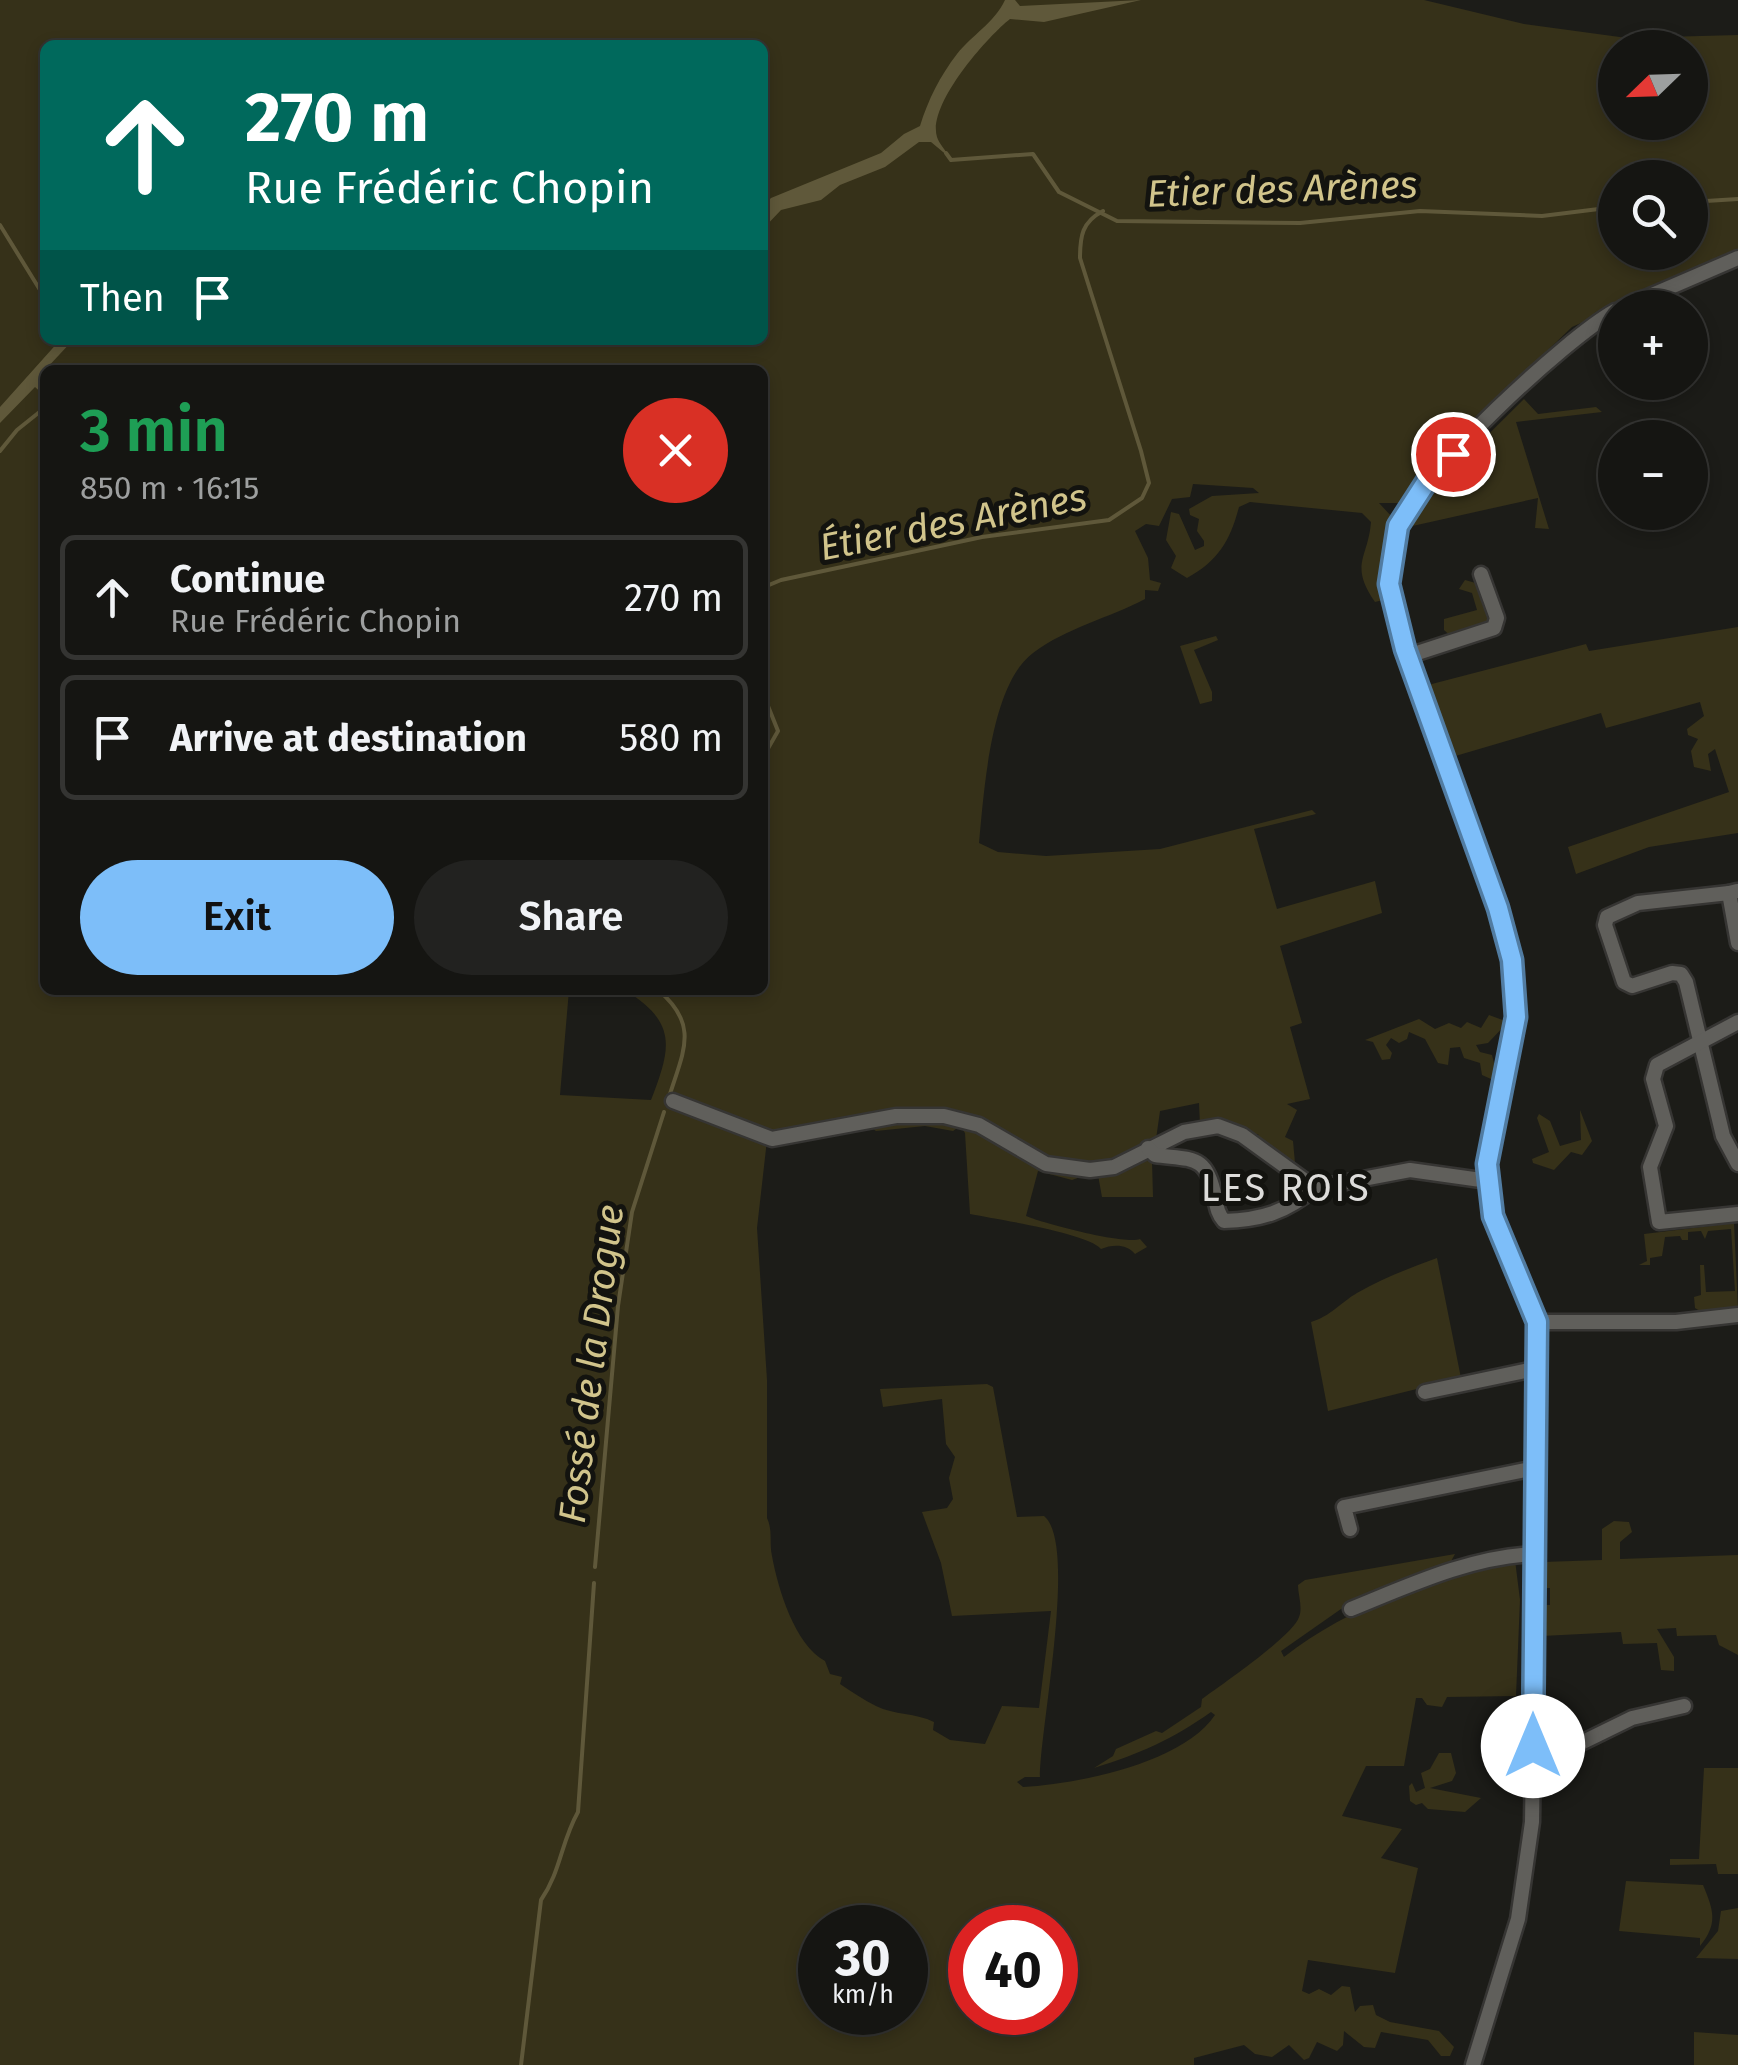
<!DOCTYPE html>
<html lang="en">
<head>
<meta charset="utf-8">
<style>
	:root { --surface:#151512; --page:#222220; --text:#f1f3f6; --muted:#9d9f9f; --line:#343432; --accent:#7dbef9 }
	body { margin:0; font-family:"Fira Sans",sans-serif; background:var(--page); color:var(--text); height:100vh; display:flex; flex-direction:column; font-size:38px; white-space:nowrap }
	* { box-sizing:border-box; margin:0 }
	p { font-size:32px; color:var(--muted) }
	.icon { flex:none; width:55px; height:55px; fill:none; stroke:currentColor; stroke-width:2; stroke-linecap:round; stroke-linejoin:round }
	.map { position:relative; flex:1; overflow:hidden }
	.side { position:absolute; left:40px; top:365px; width:728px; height:630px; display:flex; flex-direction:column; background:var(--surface); border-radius:15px; box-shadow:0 5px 15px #0003,0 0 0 2px var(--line) }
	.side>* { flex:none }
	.hud { position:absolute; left:40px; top:40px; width:728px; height:305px; border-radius:15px; box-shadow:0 5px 15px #0003,0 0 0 2px var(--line); background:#00695c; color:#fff; overflow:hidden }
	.needle { width:65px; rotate:247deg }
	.tools { position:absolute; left:1598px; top:30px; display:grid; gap:20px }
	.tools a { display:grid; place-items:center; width:110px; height:110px; border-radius:50%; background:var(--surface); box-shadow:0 5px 15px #0003,0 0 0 2px var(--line); font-size:50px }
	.speed { position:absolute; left:798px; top:1905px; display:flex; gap:20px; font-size:50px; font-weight:700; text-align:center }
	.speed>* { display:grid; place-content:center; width:130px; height:130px; border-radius:50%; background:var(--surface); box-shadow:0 5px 15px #0003,0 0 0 2px var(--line); line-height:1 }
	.speed small { font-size:25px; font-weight:400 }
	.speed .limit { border:15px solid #d22; background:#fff; color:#111 }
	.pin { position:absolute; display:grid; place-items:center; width:85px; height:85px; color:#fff; margin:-42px; border:5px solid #fff; border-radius:50%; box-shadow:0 2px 10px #0007 }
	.me { position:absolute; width:110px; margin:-55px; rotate:0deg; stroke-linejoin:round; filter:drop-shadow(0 0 8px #0008) }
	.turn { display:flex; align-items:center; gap:35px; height:210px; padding:0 40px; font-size:45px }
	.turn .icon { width:130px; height:130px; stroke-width:2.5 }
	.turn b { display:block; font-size:70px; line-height:85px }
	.then { display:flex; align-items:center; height:95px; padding:0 40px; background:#0003; gap:20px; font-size:38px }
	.round { display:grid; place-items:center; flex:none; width:105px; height:105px; border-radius:52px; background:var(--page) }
	.headline { display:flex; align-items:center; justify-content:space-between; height:170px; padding:0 40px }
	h1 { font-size:60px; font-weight:600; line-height:75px; color:#1e9e55 }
	.primary-button { display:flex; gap:20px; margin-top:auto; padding:20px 40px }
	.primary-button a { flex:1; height:115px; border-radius:60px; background:var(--accent); color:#111; font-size:40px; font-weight:600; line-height:115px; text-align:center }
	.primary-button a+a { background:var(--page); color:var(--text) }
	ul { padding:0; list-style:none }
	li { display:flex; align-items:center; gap:30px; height:125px; margin:0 20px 15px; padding:0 20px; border:5px solid var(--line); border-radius:15px }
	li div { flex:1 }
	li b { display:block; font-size:38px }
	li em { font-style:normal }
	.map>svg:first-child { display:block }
</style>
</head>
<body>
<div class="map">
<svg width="1738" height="2065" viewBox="0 0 1738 2065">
	<rect width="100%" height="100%" fill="#1c1c18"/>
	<g fill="#363119" fill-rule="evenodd">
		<path d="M0,0H1424L1524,24L1627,38L1738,35V253L1572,327L1497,399L1402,503H1379L1394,519L1382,565L1383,600L1375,602C1349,564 1368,559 1371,522L1362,513L1250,502L1239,507C1230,541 1218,561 1187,578L1171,568L1176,556L1166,540L1171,512L1179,514L1195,550L1204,546V541L1197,531L1199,519L1190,515L1189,509L1212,496L1259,493L1253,488L1193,484L1190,497L1172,499L1159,526L1146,524L1135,531L1148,558L1150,580L1161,583L1158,591L1145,590V599C1109,618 1066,628 1033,653C990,685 984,793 979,843L998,852L1046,856L1160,849L1312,810L1316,814L1254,829L1277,909L1375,881L1382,913L1280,946L1302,1023L1290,1027L1310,1099L1287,1104L1297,1110L1285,1137L1293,1141L1295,1163L1306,1174L1261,1144L1258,1134L1251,1136L1200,1125L1199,1103L1160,1111L1156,1139L1122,1161L1092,1165L1055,1161L927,1110L767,1140L757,1228L767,1380V1518C773,1531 769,1542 772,1556C778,1589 795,1645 825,1661L830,1674L842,1677L840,1684C852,1692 864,1700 876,1706C894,1715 916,1713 934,1722L933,1730L950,1740L985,1744L1002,1706L1039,1708L1051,1611L952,1616L941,1563L922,1512L947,1508L953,1499L949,1478L955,1457L946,1444L942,1399L883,1407L880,1389L987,1384L993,1387L1017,1517L1044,1516C1078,1543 1040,1728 1040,1777H1025L1017,1782L1023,1787C1078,1784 1183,1763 1215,1715L1211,1712C1173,1739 1139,1754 1094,1768L1113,1756L1116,1749L1156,1731L1162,1733L1201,1707L1202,1699C1221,1685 1293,1636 1299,1617C1303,1608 1298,1595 1298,1585L1305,1580L1455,1554L1449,1565L1341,1609L1281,1651L1284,1657C1351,1605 1433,1577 1515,1560L1520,1600L1516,1696L1447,1697L1442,1707L1427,1705L1422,1698H1416L1404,1766H1366L1342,1816L1402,1829L1381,1858L1418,1868L1395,1973L1308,1960L1302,1991L1309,1994L1319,1989L1331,1995L1342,1986L1350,1987L1355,2012L1360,2006L1373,2005L1376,2015L1390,2022L1439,2031L1454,2047L1450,2056H1441L1428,2040L1381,2032L1375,2048L1364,2047L1344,2031L1343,2045L1337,2051L1317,2042L1309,2058L1304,2060L1289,2045L1272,2057L1255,2054L1244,2045L1194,2058V2065H0ZM45,45H762V340H45ZM1615,48H1690V122H1615ZM1615,178H1690V252H1615ZM45,370H762V990H625C678,1023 671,1048 651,1100L560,1095L569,990H45ZM820,1928H905V2012H820ZM970,1928H1055V2012H970Z"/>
		<path d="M1524,399L1538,414L1596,407L1602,412L1516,422L1549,529L1535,528L1538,498L1408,527L1421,501Z"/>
		<path d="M1465,580L1479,584L1491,619L1486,628L1454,639L1444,630V619L1477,610L1472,593L1459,589Z"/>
		<path d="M1738,627V833L1649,847L1576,874L1568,847L1729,792L1715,749L1708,754L1711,771L1694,767L1691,751L1698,739L1688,735L1687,729L1704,716L1700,702L1606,728L1601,713L1452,757L1428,685L1586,644L1589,651Z"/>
		<path d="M1216,636L1218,640L1194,650L1212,692V701L1200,704L1180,646Z"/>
		<path d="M1489,1015L1508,1022L1488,1043L1476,1045L1480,1052L1492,1055L1497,1075L1491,1079L1482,1075L1480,1063L1464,1058L1460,1047L1450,1048L1448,1065L1438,1063L1425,1039L1409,1032L1407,1039L1399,1043L1391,1038L1386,1045L1392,1053L1390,1059L1382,1060L1373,1042L1365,1040L1419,1019L1435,1029L1449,1023L1461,1028L1467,1022L1481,1028Z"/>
		<path d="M1580,1110L1592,1141L1582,1155L1571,1152L1554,1170L1533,1163L1532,1159L1549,1152L1537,1118L1539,1114L1550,1121L1560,1146L1581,1140Z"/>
		<path d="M957,1120L1086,1175L1072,1180L1038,1171L1026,1216C1042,1223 1125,1245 1140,1239L1147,1247L1135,1254C1127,1244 1113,1244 1101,1249C1088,1233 995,1219 970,1214L965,1133L960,1126L953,1131L925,1126L876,1131L870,1127L874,1122Z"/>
		<path d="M1149,1159L1152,1161L1153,1197H1102L1098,1175Z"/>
		<path d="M1734,1223L1738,1309L1700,1311L1695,1308L1694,1297L1701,1295L1700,1265H1704L1706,1292L1735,1291L1731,1229L1708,1231L1705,1239L1701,1231L1688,1232V1240H1682L1680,1236L1665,1237L1662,1256L1650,1258V1265H1639L1647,1261L1644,1234Z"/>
		<path d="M1437,1258L1461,1378L1328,1411L1311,1322C1331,1316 1340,1303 1357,1293C1383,1278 1410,1268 1437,1258Z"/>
		<path d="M1614,1521L1629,1522L1632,1532L1620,1542V1559L1738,1555V1655L1719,1645L1716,1635L1677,1636L1676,1628L1657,1629L1674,1657V1671L1661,1670L1657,1643L1623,1644L1621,1632L1542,1636L1543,1605H1550V1588H1542L1543,1562L1602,1560V1529Z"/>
		<path d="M1439,1753H1451L1456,1773L1452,1781L1430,1788L1481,1798L1465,1812L1428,1809L1422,1803L1416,1805L1410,1801L1409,1786L1412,1783L1416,1792L1425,1788L1421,1773L1430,1769Z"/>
		<path d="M1704,1768H1738V1874H1718L1716,1864L1670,1865V1859H1699Z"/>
		<path d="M1626,1881L1703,1885C1714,1911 1718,1924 1700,1946V1938L1619,1931Z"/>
		<path d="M1738,1908V1959L1696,1958L1718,1931L1721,1911Z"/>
		<path d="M1694,2032L1738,2035V2065H1694Z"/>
	</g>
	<g fill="#5f583a">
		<path d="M1005,0H1015L1020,6L1141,0L1044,22L1010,19C987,37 927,105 937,137C939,144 946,150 949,157L931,142H919L885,167L840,185L821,200L781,210L763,229V206L771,198L881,153L904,134L920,126C928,100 940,76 957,54C972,35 994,23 1005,0Z"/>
		<path d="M60,340H73L45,370V396L35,387L0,423V407Z"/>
	</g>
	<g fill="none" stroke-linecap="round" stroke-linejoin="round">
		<g stroke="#5f583a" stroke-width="4">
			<path d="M946,153L951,160L1033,154L1059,192L1117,221L1300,223L1420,211L1542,216L1615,207"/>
			<path d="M1690,202L1738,199"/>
			<path d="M0,225L45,298"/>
			<path d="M0,451L17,430L42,410L45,397"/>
			<path d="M762,588L781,580L982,537L1109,520L1142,498L1149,483L1141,451L1080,258C1080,236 1082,222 1103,211"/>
			<path d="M762,691L778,731L762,759"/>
			<path d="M658,990C699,1024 684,1050 670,1094"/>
			<path d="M595,1567L618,1306L632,1212L664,1112"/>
			<path d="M521,2065L541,1900C561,1871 561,1842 578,1812L594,1583"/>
		</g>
		<defs>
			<g id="minor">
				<path d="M1622,308L1738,258"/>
				<path d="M1408,656L1494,628L1497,618L1481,574"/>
				<path d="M1737,891L1729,893L1738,943"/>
				<path d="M1729,893L1638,903L1607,917L1605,925L1624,982L1632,986L1672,973L1681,974L1686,982L1723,1136L1738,1164"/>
				<path d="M1738,1022L1657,1065L1653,1079L1666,1126L1650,1167L1659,1222L1738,1214"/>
				<path d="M673,1101L772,1139L896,1116H944L979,1125L1046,1164L1090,1170L1114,1167L1184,1132L1218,1126L1242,1135L1315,1188L1410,1170L1488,1181"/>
				<path d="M1148,1148L1155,1155C1193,1160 1207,1154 1215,1198C1217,1208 1218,1214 1224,1221C1262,1220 1286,1212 1315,1188"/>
				<path d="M1537,1322H1676L1738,1315"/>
				<path d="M1425,1392L1539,1368"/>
				<path d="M1350,1529L1344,1507L1535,1468"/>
				<path d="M1351,1609C1410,1585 1470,1557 1533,1554"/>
				<path d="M1533,1746L1583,1742L1632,1718L1684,1706"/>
				<path d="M1473,2065L1518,1919L1532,1822L1539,1344C1534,1280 1488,1232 1487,1164L1516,1017L1512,960L1498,908L1394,615C1389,585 1387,554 1399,525C1419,475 1566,338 1615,311"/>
			</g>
		</defs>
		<use href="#minor" stroke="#363533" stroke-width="19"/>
		<use href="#minor" stroke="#605f5b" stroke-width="14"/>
	</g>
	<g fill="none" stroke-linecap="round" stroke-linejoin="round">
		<defs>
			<path id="route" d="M1453,454L1427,481L1398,526L1389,584L1405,649L1498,908L1512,960L1516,1017L1487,1164L1493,1216L1537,1322L1533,1746"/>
		</defs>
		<use href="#route" stroke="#517ca2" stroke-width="25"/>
		<use href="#route" stroke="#7dbef9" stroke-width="18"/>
	</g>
	<g text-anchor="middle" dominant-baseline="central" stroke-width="10" stroke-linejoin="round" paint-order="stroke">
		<g font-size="38" font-style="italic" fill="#d1c48b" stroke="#13130f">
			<text transform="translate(1282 189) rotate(-2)">Etier des Arènes</text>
			<text transform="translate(953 522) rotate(-11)">Étier des Arènes</text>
			<text transform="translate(591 1364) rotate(-83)">Fossé de la Drogue</text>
		</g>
		<g font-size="38" letter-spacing="2.5" fill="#dddcda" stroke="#13130f">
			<text x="1286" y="1188">LES ROIS</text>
		</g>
	</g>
</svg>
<div class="tools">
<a><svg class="needle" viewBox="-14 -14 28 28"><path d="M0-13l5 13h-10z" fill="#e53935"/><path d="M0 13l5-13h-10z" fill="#9d9f9f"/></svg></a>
<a><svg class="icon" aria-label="search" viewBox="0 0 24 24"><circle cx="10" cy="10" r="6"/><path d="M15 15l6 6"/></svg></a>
<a>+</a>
<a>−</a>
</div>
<div class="speed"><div>30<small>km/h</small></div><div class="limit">40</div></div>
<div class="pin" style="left:1453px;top:454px;background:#d93025"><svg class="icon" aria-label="arrive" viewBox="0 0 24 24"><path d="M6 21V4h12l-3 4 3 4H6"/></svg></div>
<svg class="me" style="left:1533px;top:1746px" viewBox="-20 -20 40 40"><circle r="19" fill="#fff"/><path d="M0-13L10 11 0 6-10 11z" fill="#7dbef9"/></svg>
<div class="hud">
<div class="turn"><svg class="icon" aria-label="ahead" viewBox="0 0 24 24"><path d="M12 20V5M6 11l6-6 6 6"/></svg><div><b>270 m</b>Rue Frédéric Chopin</div></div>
<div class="then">Then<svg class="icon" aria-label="arrive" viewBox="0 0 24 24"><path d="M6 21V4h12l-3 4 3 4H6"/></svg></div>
</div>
<section class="side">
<div class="headline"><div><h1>3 min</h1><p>850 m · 16:15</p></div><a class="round" style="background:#d93025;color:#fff"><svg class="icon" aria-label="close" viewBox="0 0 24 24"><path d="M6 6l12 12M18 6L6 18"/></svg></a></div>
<ul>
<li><svg class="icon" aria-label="ahead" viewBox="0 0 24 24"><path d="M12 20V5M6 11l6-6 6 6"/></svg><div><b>Continue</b><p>Rue Frédéric Chopin</p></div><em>270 m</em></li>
<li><svg class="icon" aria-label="arrive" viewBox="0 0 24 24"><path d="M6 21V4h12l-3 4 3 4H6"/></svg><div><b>Arrive at destination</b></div><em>580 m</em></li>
</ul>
<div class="primary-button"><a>Exit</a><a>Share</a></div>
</section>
</div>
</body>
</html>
